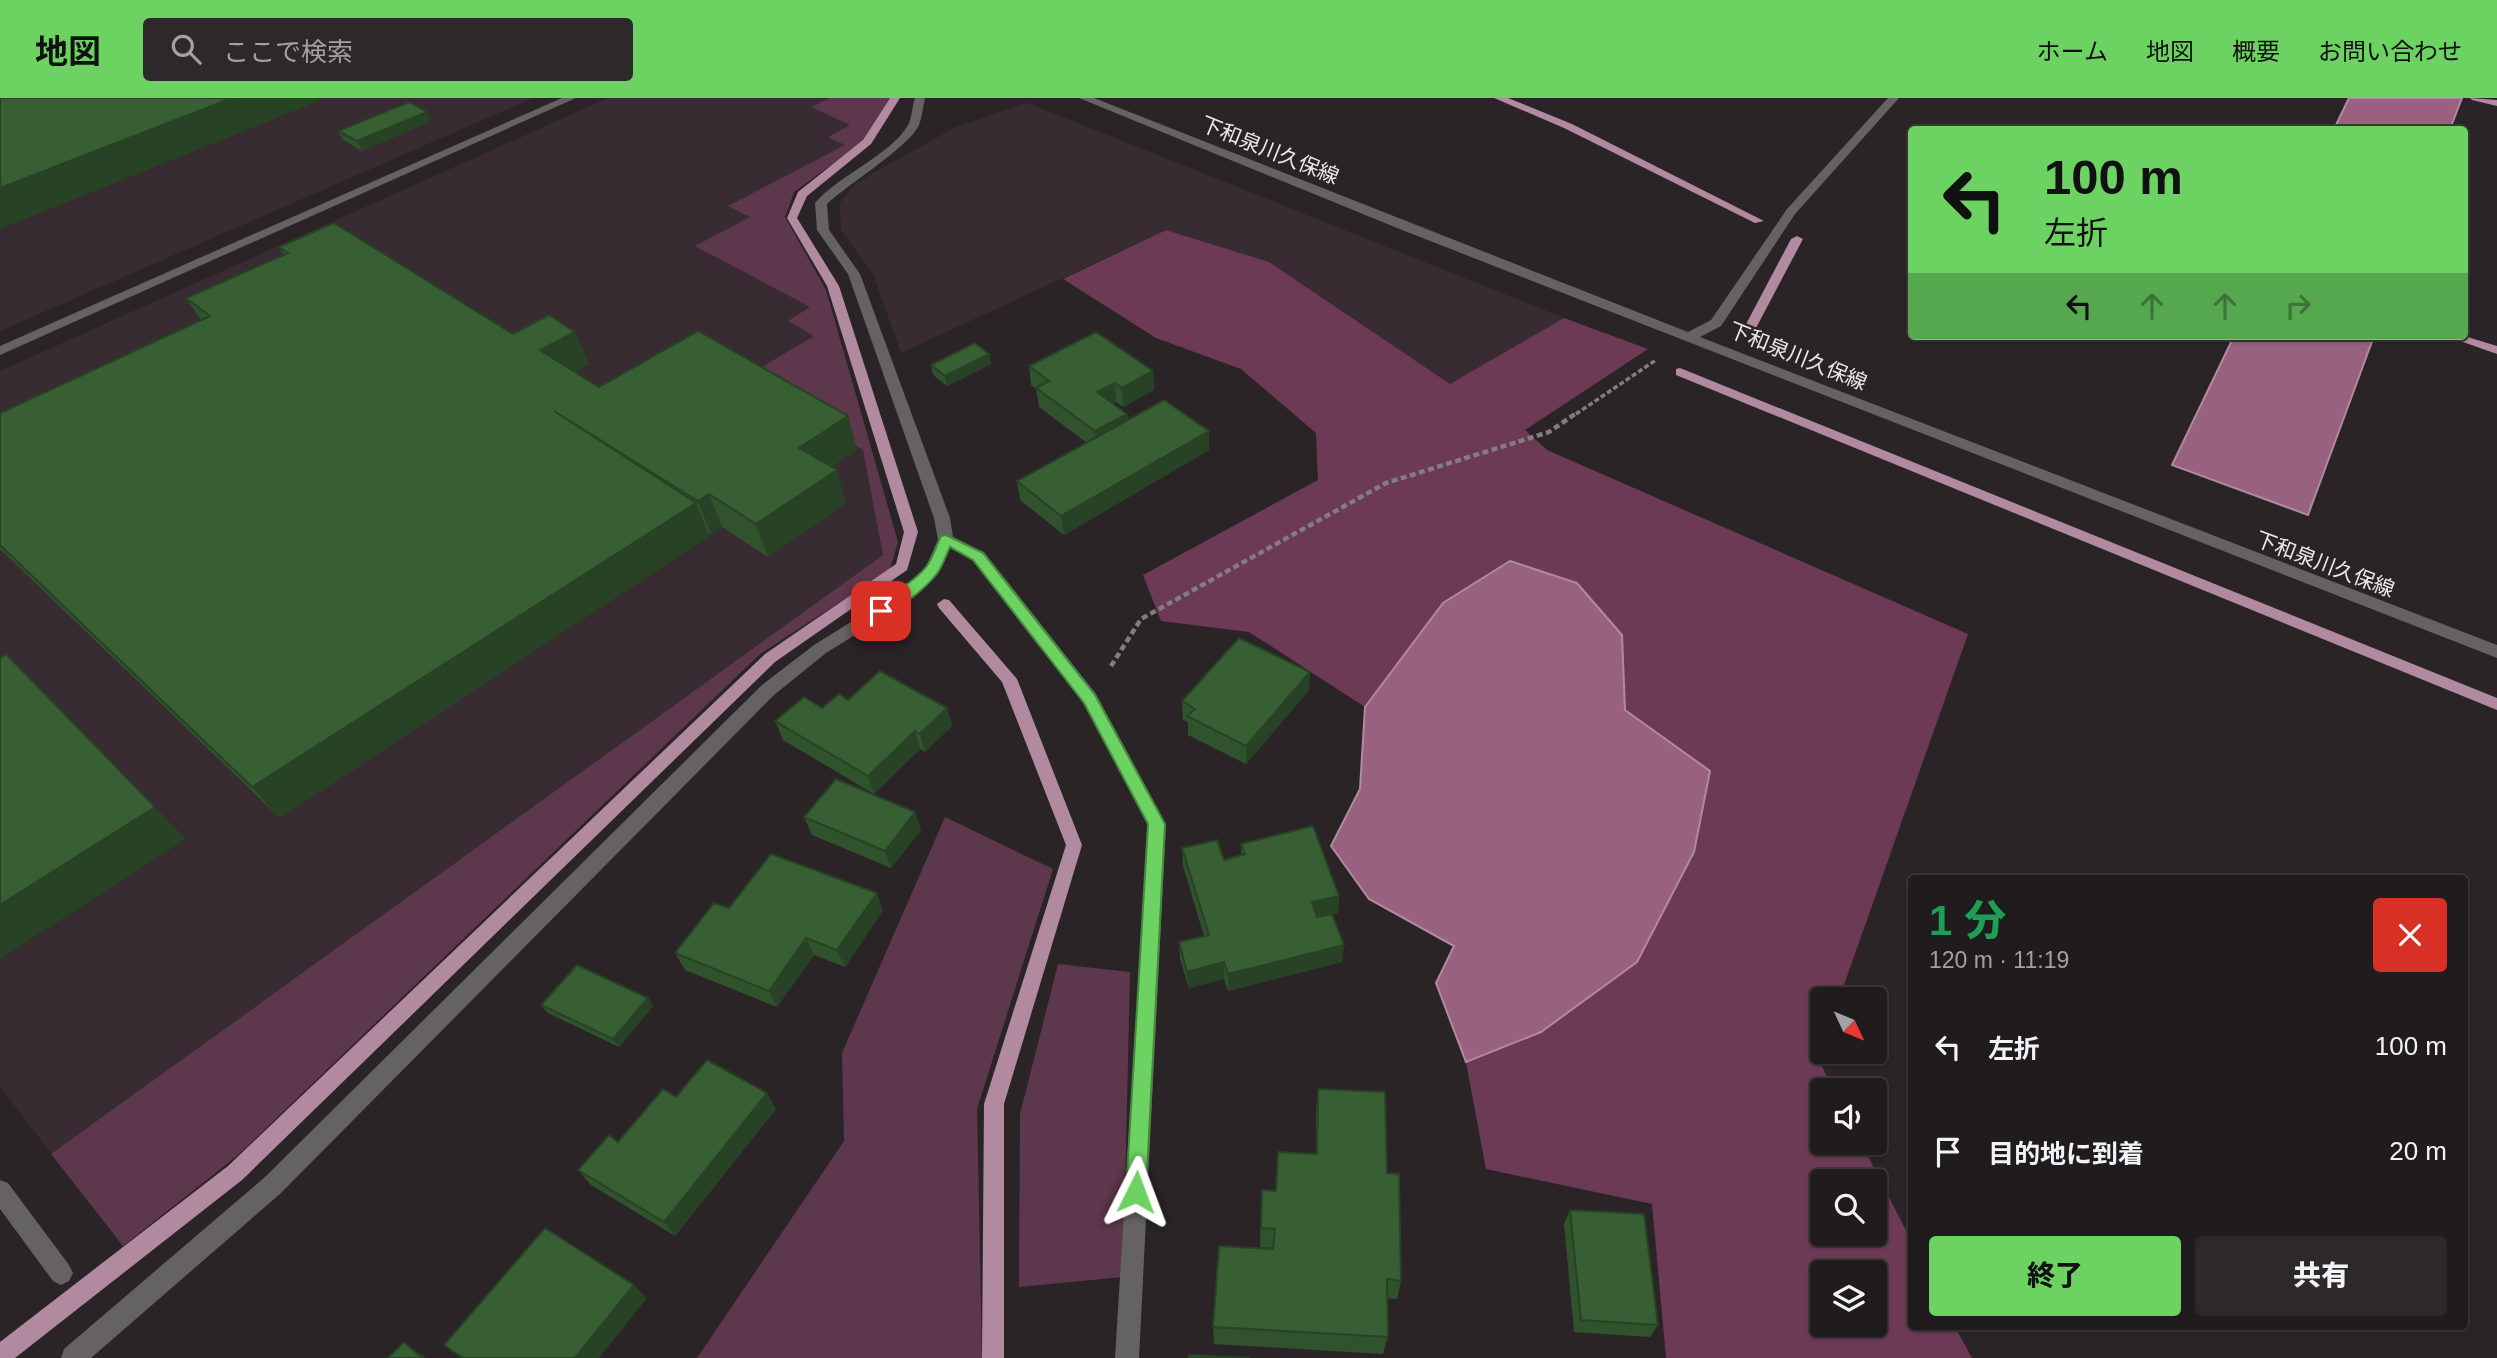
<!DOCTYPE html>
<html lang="ja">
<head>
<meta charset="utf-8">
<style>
	:root { --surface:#201b1d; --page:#2d282a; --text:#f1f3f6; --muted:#a2a1a4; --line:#3d393b; --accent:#6cd362 }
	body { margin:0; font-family:Arial,"Noto Sans JP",sans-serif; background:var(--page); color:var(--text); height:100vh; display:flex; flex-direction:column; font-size:26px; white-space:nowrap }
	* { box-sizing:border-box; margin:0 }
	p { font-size:23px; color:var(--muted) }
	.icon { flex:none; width:38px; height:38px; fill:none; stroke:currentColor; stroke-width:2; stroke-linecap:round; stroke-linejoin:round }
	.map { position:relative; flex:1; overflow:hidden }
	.drawer { position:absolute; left:1908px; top:777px; width:560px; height:455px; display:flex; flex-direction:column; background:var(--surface); border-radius:7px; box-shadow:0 2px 5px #0004,0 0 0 2px var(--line) }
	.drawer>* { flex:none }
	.top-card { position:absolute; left:1908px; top:28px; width:560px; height:214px; border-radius:7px; box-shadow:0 2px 5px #0004,0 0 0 2px var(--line); background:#6cd362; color:#111; overflow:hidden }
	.needle { width:46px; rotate:134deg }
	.fabs { position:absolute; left:1810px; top:889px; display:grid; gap:14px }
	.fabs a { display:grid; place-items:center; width:77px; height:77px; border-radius:7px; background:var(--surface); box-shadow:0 2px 5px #0004,0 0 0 2px var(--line); font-size:35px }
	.pin { position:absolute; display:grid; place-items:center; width:60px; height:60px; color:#fff; margin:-30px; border-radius:14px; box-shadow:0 4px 10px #0006 }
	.me { position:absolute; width:77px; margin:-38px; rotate:3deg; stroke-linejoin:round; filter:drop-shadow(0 0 5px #0008) }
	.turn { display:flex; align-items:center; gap:24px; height:147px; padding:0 21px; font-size:32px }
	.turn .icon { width:91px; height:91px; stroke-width:2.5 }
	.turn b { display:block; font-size:49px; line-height:60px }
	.lanes { display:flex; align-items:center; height:66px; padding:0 21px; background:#0003; justify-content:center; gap:35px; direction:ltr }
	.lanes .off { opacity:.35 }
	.round { display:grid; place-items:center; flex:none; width:74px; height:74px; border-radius:7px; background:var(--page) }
	.summary { display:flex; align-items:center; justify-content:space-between; height:119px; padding:0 21px }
	h1 { font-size:42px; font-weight:800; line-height:52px; color:#1e9e55 }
	.button { display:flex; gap:14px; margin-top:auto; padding:14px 21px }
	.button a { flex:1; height:80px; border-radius:7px; background:var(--accent); color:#111; font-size:28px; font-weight:800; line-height:80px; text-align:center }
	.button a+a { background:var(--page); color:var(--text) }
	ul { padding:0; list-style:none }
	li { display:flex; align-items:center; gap:21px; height:105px; padding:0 21px }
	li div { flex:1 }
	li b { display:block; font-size:26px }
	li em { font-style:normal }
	header { display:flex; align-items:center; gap:42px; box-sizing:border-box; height:98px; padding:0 35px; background:var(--accent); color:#111 }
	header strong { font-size:33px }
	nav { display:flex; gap:38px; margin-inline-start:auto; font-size:24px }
	.search { width:490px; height:63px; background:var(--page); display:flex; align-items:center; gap:18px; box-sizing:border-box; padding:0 24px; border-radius:7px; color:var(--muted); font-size:26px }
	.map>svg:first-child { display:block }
</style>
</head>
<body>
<header>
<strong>地図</strong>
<div class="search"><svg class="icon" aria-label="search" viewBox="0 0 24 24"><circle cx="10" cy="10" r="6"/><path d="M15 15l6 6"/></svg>ここで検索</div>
<nav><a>ホーム</a><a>地図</a><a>概要</a><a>お問い合わせ</a></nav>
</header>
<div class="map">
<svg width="2497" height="1260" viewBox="0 0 2497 1260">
	<rect width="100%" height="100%" fill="#2a2427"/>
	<g fill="#382c32">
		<path d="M0,0H533L0,233Z"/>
		<path d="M608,0H890L861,45L794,94L785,119L826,192L898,444L890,471L760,556L238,1057L123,1148L0,989V273Z"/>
		<path d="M1027,5L1564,220L1450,287L1269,164L1166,132L901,255L873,176L841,132L840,105L857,84L954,30Z"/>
	</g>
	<g fill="#5d374b">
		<path d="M830,0H890L861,45L794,94L785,119L826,192L898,444L890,471L760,556L238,1057L123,1148L51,1056L883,457L863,352L742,281L814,238L788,223L810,209L695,148L750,119L728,108L845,47L828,39L850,27L811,9Z"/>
		<path d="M945,719L1053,771L977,1011L982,1260H697L844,1043L842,955Z"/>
		<path d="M1058,866L1130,874L1123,1179L1019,1189L1020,1016Z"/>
	</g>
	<path fill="#6d3a56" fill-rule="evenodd" d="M1166,132L1269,164L1450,286L1564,220L1648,251L1525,332L1547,352L1968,536L1839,901H1822V951L1818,961L1834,992H1822V1045H1861L1911,1142V1228L1955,1229L1972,1260H1666L1652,1106L1486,1071L1466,964L1541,934L1710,673L1625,612L1622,537L1577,485L1510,464L1443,505L1365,609L1249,534L1161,523L1143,477L1318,382L1316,335L1241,271L1156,240L1063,181ZM1822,1083H1874V1136H1822ZM1822,1174H1874V1227H1822Z"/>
	<g fill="#98617f" stroke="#b18a9f" stroke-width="2">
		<path d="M2349,0H2462L2450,31H2334Z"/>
		<path d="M2234,238H2374L2308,417L2172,367Z"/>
		<path d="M1510,463L1577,485L1622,537L1625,612L1710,673L1694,754L1637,864L1541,934L1466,964L1436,885L1454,848L1369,801L1331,748L1360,691L1365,609L1443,505Z"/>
	</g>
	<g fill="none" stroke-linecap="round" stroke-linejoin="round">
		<g fill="#b18a9f" fill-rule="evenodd">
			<path d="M890,0H900L871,46L807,98L797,120L839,188L918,434L907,472L775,564L242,1082L15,1260H0V1244L228,1068L765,556L896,466L904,434L827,188L787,120L798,94L863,42Z"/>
			<path d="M1494,0H1508L1572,26L1764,123L1755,125L1564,30Z"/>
			<path d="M2470,0L2497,2V8L2472,2Z"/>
			<path d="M1797,138L1803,141L1756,230L1754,233H1746L1744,230L1791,141Z"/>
			<path d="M2446,238H2464L2497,248V256Z"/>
			<path d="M1680,270L2497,600V612L1676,277V271Z"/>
			<path d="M944,501L949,502L1017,581L1082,747L1004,1006V1260H982L984,1006L1066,747L1002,584L939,510L937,506Z"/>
		</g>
		<path stroke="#827d7f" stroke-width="3.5" stroke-dasharray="5 2.5" stroke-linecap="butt" d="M1576,316L1656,262"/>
		<path stroke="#827d7f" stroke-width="4.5" stroke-dasharray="6 3.5" stroke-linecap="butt" d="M1111,568L1141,521L1386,385L1549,334L1578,314"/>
		<g fill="#656263" fill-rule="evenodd">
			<path d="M562,0H576L0,257V248Z"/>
			<path d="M915,0H925C923,9 922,19 919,27C909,49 848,86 827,106L829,132L860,176L950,420L953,439L984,454L1096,596L1166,726L1139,1260H1115L1148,726L1084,605L972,462L950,450L938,476L908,504L826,555L774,597L281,1095L91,1260H61L64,1251L265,1079L762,587L814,547L896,496L926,469L938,442L934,420L848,176L817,132L815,105C839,77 892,56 908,27C912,20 912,8 915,0Z"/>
			<path d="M1079,0H1094L1688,234L1711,222L1787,111L1888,0H1899L1795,116L1721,228L1700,239L2497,547V560L1397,130Z"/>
			<path d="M0,1082L8,1085L69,1167L73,1175L69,1183L61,1187L53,1183L0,1111Z"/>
		</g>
	</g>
	<g fill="#30522d">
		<path d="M431,23L362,53L343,42L338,33Z"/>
		<path d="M279,149L513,236L575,234L589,266L575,274L599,289L857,352L831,369L846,405L768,459L722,429L711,436L707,434L709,438L280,720L0,451V315L201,222L186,200L284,157Z"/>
		<path d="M989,256L991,266L947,288L933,277L931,267Z"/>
		<path d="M1029,268L1153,273L1154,292L1123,309L1116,304L1113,306L1127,316L1128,322L1209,352L1064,437L1020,402L1017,383L1087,345L1039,309L1036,291L1031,287Z"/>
		<path d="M1310,574L1309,592L1246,666L1188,637V624L1183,622L1182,603Z"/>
		<path d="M848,602L947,610L952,628L925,654L920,651L874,696L783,642L775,623L822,610Z"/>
		<path d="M915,714L921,732L891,770L812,737L804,719Z"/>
		<path d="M1241,746L1339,798L1338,815L1332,816L1342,864L1228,893L1224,881L1189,890L1180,861L1179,844L1204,838L1183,768L1182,750L1224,762L1241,757Z"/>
		<path d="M883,812L845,869L814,857L777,909L685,872L675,855Z"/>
		<path d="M648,900L653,908L619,949L548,915L541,907Z"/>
		<path d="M1318,991L1387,1075L1401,1183L1397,1201L1387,1200L1388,1239L1383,1256L1214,1246L1213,1229L1273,1150L1260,1149L1262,1092L1276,1093L1316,1056V1013Z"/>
		<path d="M776,1011L675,1138L591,1087L578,1072L618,1044Z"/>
		<path d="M1570,1112L1658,1227L1650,1239L1574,1234L1564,1126Z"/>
	</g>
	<g fill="#274224">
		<path d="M232,0H326L0,131V90Z"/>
		<path d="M427,14L431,23L362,53L357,43Z"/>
		<path d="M575,234L589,266L555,285L540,252Z"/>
		<path d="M989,256L991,266L947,288L945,278Z"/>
		<path d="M1153,273L1154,292L1123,309L1122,290Z"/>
		<path d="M1115,285L1116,304L1099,313L1097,294Z"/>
		<path d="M1127,316L1129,335L1097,352L1095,333Z"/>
		<path d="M848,318L857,352L809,383L799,350Z"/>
		<path d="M1209,333V352L1064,437L1061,418Z"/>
		<path d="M837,372L846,405L768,459L756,426Z"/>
		<path d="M709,396L722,429L711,436L698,403Z"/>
		<path d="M696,405L709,438L280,720L252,689Z"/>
		<path d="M6,556L186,741L0,861V807Z"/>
		<path d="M1310,574L1309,592L1246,666V648Z"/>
		<path d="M947,610L952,628L925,654L920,636Z"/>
		<path d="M915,633L920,651L874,696L868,678Z"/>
		<path d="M915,714L921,732L891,770L885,753Z"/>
		<path d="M877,795L883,812L845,869L837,852Z"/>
		<path d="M1339,798L1338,815L1311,822L1312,804Z"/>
		<path d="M806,840L814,857L777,909L769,893Z"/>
		<path d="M1344,847L1342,864L1228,893V876Z"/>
		<path d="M1224,864V881L1189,890L1187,874Z"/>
		<path d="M648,900L653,908L619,949L613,941Z"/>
		<path d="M767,995L776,1011L675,1138L664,1124Z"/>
		<path d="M634,1187L647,1200L599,1260H575Z"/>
		<path d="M404,1244L421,1256L426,1260H422Z"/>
	</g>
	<g fill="#385f34" stroke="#274224" stroke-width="2">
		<path d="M0,0H232L0,90Z"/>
		<path d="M409,4L427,14L357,43L338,33Z"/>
		<path d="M334,125L513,236L549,217L575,234L540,252L599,289L698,233L848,318L799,350L837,372L756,426L709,396L698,403L554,313L696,405L252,689L0,447V315L210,218L186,200L288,155L279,149Z"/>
		<path d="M1096,234L1153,273L1122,290L1115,285L1097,294L1127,316L1095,333L1036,290L1049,283L1029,268Z"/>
		<path d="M975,245L989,256L945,278L931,267Z"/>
		<path d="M1164,302L1209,333L1061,418L1017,383Z"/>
		<path d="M1239,540L1310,574L1246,648L1187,618L1195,611L1182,603Z"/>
		<path d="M6,556L155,709L0,807V560Z"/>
		<path d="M880,573L947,610L920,636L915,633L868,678L775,623L804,599L822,610L839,596L848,602Z"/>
		<path d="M836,681L915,714L885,753L804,719Z"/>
		<path d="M1313,728L1339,798L1312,804L1317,819L1332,816L1344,847L1228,876L1224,864L1187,874L1179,844L1209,837L1182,750L1217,742L1224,762L1245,756L1241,746Z"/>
		<path d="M771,756L877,795L837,852L806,840L769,893L675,855L714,805L729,810Z"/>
		<path d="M577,867L648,900L613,941L541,907Z"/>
		<path d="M707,962L767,995L664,1124L578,1072L609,1037L618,1044L663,991L676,999Z"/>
		<path d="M1318,991L1385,994L1387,1075L1399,1076L1401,1183L1387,1181L1388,1239L1213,1229L1219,1148L1273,1151L1275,1131L1261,1130L1262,1092L1276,1093L1278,1054L1317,1056Z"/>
		<path d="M1570,1112L1644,1116L1658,1227L1581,1222Z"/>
		<path d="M545,1130L634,1187L575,1260H463L444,1247Z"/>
		<path d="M404,1244L422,1260H388Z"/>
		<path d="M1189,1257L1250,1260H1188Z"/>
	</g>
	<path fill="#6cd362" stroke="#468940" stroke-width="2" d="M946,437L983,455L1095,597L1165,726L1146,1094L1143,1101L1136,1104L1129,1101L1126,1094L1148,726L1084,605L973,462L950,449C946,457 943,467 938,474C929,487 891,521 876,516L874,513C886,496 913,487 926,469C933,460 936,448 941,438Z"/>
	<g text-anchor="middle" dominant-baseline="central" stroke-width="5" stroke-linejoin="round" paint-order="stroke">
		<g font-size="21" fill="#ece8ea" stroke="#2a2427">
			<text transform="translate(1270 52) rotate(22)">下和泉川久保線</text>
			<text transform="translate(1798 258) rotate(22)">下和泉川久保線</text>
			<text transform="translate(2325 466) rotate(21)">下和泉川久保線</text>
		</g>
	</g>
</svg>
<div class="fabs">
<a><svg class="needle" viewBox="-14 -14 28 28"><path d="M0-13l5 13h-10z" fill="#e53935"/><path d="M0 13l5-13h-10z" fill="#a2a1a4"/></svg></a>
<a><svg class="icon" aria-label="sound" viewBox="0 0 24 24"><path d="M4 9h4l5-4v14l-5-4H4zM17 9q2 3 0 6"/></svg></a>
<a><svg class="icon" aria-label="search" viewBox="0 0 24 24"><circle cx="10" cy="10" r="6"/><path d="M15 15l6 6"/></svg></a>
<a><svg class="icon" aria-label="layers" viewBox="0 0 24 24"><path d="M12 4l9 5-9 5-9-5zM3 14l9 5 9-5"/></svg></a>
</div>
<div class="pin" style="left:881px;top:513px;background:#d93025"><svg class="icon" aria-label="arrive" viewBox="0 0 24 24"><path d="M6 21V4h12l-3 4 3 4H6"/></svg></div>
<svg class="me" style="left:1136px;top:1094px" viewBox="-20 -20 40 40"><path d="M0-17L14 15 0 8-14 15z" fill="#6cd362" stroke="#fff" stroke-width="4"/></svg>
<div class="top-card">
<div class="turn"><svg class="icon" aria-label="left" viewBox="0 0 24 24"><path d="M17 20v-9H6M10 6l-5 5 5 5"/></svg><div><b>100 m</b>左折</div></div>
<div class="lanes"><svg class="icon" aria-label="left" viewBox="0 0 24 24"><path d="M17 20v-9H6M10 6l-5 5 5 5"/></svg><svg class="icon off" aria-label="ahead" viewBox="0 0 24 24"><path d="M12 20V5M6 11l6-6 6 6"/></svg><svg class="icon off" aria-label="ahead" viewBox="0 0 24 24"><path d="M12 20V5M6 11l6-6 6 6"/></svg><svg class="icon off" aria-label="right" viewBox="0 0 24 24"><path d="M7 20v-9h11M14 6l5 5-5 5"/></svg></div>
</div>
<section class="drawer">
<div class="summary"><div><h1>1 分</h1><p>120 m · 11:19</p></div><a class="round" style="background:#d93025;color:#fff"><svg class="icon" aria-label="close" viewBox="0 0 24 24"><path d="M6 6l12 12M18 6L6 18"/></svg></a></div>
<ul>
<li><svg class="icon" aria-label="left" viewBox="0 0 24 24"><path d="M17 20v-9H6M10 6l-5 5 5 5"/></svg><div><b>左折</b></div><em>100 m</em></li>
<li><svg class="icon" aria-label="arrive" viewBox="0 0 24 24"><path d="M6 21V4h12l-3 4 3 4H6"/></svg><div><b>目的地に到着</b></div><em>20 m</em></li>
</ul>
<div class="button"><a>終了</a><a>共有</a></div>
</section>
</div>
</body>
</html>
